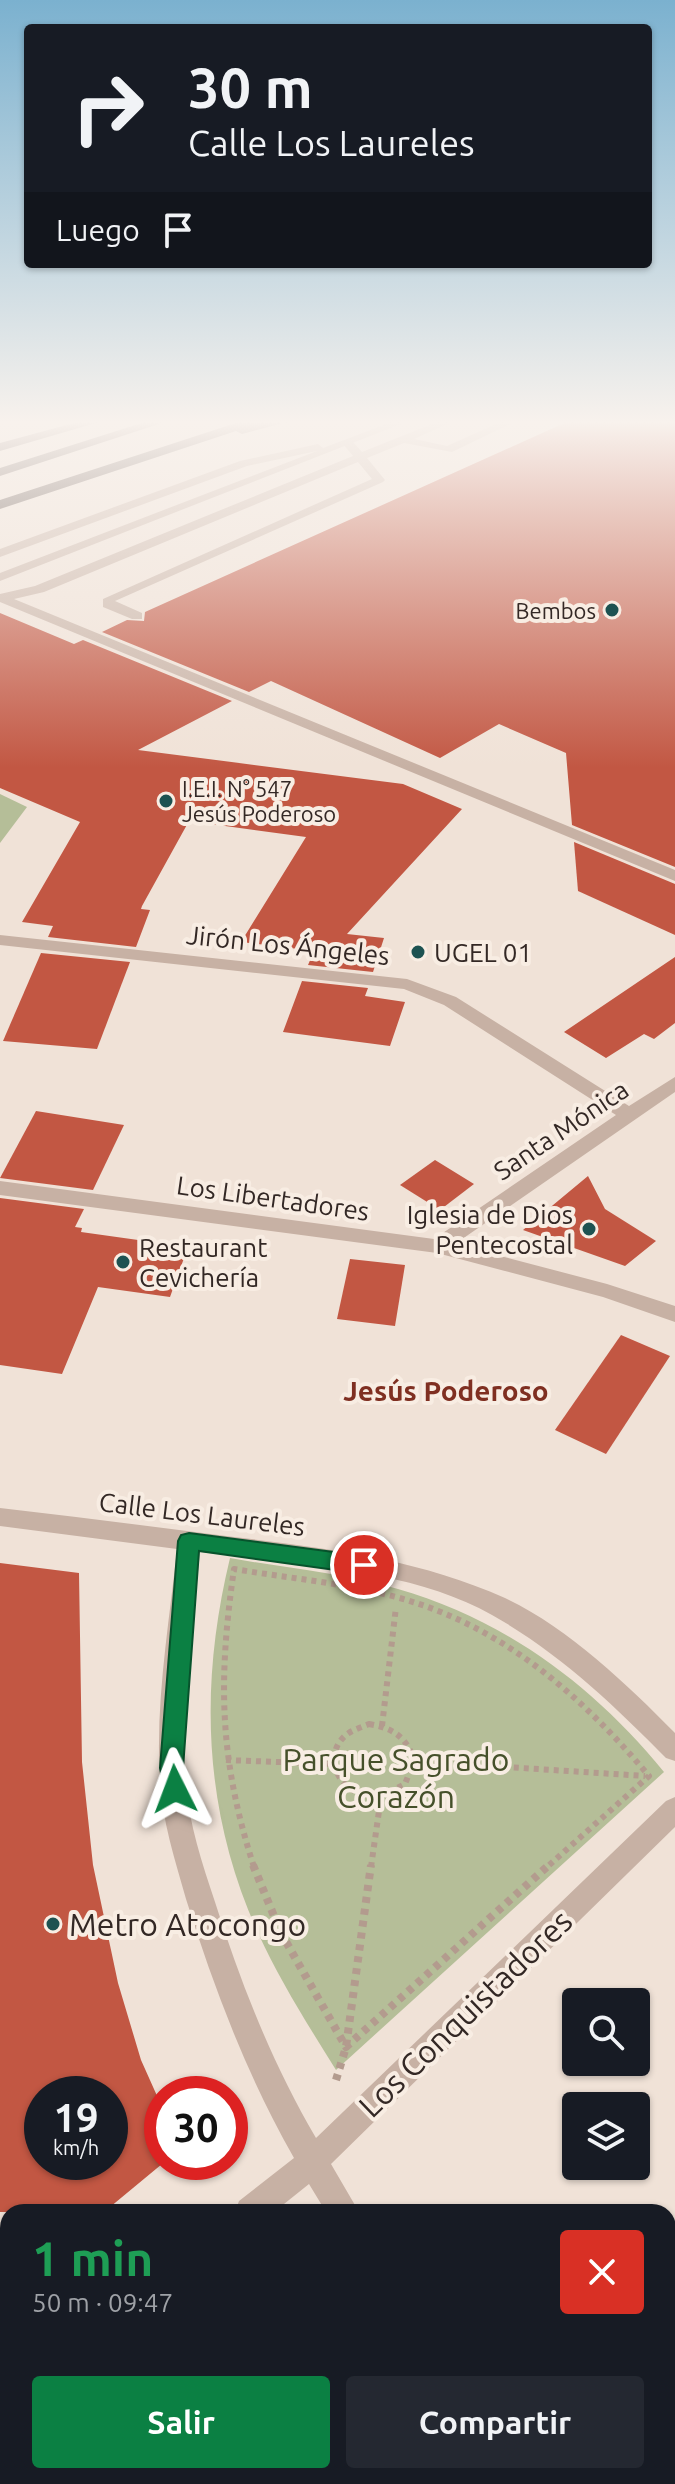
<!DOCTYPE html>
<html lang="es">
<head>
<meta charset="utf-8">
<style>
	:root { --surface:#171b24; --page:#242831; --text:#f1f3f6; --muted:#9ea1a6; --accent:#0b8043 }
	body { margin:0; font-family:Ubuntu,sans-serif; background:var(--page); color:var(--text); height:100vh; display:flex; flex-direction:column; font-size:30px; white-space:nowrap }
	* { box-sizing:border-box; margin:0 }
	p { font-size:26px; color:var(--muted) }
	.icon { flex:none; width:44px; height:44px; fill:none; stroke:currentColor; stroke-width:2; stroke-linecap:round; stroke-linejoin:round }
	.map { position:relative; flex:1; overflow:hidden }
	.drawer { position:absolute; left:0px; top:2204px; width:676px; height:280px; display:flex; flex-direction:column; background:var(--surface); border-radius:24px 24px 0 0; box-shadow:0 2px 6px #0004 }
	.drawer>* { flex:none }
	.top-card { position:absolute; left:24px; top:24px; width:628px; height:244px; border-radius:8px; box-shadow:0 2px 6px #0004; background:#171b24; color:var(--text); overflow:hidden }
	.fabs { position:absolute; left:562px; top:1988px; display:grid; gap:16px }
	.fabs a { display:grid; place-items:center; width:88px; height:88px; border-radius:8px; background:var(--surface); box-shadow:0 2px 6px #0004; font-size:40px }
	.speed { position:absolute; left:24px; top:2076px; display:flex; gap:16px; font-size:40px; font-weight:700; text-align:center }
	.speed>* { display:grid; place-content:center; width:104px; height:104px; border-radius:50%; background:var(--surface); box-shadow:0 2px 6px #0004; line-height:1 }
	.speed small { font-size:20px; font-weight:400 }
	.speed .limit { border:12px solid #d22; background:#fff; color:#111 }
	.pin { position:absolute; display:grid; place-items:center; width:68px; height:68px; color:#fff; margin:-34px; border:4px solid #fff; border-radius:50%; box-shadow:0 2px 8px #0007 }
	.me { position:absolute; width:88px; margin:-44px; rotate:357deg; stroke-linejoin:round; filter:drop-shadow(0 0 6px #0008) }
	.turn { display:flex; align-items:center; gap:28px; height:168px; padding:0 32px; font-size:36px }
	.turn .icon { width:104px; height:104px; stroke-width:2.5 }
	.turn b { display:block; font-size:56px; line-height:68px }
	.then { display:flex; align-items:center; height:76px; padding:0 32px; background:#0003; gap:16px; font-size:30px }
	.round { display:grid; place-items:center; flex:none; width:84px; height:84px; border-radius:8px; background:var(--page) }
	.headline { display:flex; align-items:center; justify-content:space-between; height:136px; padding:0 32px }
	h1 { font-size:48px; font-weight:700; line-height:60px; color:#1e9e55 }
	.button { display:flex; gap:16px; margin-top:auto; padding:16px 32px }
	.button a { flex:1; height:92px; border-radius:8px; background:var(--accent); color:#fff; font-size:32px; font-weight:700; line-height:92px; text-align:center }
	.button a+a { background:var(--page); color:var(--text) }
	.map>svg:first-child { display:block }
</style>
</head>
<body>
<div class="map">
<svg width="675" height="2484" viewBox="0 0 675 2484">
	<rect width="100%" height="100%" fill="#f0e2d7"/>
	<g fill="#b5be98">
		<path d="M0,794L27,807L0,843Z"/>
		<path d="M230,1558C285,1568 344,1573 398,1589C506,1620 594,1686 664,1772L336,2070C308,2025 280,1981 258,1933C203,1811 199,1686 230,1558Z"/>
	</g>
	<g fill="#c25743" fill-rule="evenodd">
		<path d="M571,420H675V867L572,825L566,753L499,724L440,758L271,681L249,692L102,632L127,620L144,621L145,612Z"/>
		<path d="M0,613L74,644L83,640L232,701L138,750L403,784L462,809L347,934L384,938L373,972L308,965L314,951L241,942L306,837L189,821L142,906L141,909L150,910L136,947L48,937L53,926L22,922L80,822L0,788Z"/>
		<path d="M574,842L675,884V935L578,891Z"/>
		<path d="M41,953L130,962L97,1049L3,1041Z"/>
		<path d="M675,957V1023L654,1039L644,1034L606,1058L564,1032Z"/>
		<path d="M302,981L368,988L365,996L405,1002L390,1046L283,1032Z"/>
		<path d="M36,1111L124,1125L93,1190L0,1178Z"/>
		<path d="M435,1160L474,1184L440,1210L400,1185Z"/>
		<path d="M588,1176L605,1209L656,1241L625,1266L523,1230Z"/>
		<path d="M0,1198L84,1209L75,1227L82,1228L81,1232L188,1247L170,1297L98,1287L62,1374L0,1365Z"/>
		<path d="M350,1259L405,1265L395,1326L337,1319Z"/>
		<path d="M621,1335L670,1356L606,1454L555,1430Z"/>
		<path d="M0,1563L79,1573L82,1762L93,1865L118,1983L141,2060L162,2107V2164L104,2212H0ZM42,2094H110V2162H42Z"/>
	</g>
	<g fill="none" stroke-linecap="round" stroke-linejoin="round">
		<g stroke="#b39b8e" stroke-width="6" stroke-dasharray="5 5" stroke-linecap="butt">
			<path d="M369,1724C393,1728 407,1737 414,1761L405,1784C393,1790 383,1796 369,1795C339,1793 321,1756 346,1735C352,1730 362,1727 369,1724Z"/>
			<path d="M382,1726L396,1607"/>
			<path d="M226,1760L332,1764"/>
			<path d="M414,1761L645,1776"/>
			<path d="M254,1867C219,1759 218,1680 234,1569C288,1578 343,1583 396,1597C501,1625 580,1694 649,1776L547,1867"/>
			<path d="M371,1867L381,1797"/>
		</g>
		<g stroke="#b39b8e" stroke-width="8" stroke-dasharray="6 6" stroke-linecap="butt">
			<path d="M253,1865L281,1933L346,2047L549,1865"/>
			<path d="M336,2080L346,2047L371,1865"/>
		</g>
		<path fill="#c7b1a4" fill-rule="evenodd" d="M442,420H456L414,439L447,446L505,420H518L452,452L404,443L367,458L385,480L383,482L115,601L142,613V619H132L103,607V599L372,479L358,462L44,592L14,599L675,870V881L0,602V594L35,586L353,456L343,444L345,442H353L362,452Z"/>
		<g fill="#c7b1a4" fill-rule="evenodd">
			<path d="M0,935L407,979L456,997L629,1106L675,1077V1092L455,1244L607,1284L675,1306V1322L603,1297L437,1253L0,1195V1181L434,1239L616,1115L444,1005L404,989L0,945Z"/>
			<path d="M0,1508C78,1517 156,1527 234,1537C327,1548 419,1559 505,1598C567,1627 627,1684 675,1733V1761L666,1758C613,1704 558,1652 492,1615C412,1569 290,1563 200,1552C193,1628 179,1706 186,1783C189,1824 202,1863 215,1902C241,1984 272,2063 316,2138L666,1801L675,1797V1827L331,2164L359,2212H326L309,2184L274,2212H235L239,2201L294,2158C247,2076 214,1988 186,1899C175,1860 162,1820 160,1780C155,1703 169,1625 177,1549L0,1526Z"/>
			<path d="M8,2391V2427L0,2431V2394Z"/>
			<path d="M506,2476H542L545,2484H509Z"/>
		</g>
		<path fill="#c7b1a4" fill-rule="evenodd" d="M397,420H411L0,581V573L317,451L247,466L0,557V549L240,461L318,444L323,448Z"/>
		<g fill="#53423d" fill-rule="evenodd">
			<path d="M85,420H106L0,451V443Z"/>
			<path d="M151,420H171L0,476V468Z"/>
			<path d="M245,420H295L242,434L236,431L0,509V500Z"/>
		</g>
	</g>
	<linearGradient id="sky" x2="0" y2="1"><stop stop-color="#7bb1cf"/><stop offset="0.55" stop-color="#f8f2ed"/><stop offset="1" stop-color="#f8f2ed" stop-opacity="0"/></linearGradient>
	<rect width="675" height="768" fill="url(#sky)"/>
	<path fill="#0b8043" stroke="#07532c" stroke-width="2" d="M189,1533L364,1556L372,1559L375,1565L372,1571L364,1574L199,1551L183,1768L187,1789L183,1797L175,1800L166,1797L160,1768L178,1541L181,1535Z"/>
	<g fill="#1d5251" stroke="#f8ede3" stroke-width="3">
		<circle cx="612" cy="610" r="8"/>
		<circle cx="166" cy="801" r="8"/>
		<circle cx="418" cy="952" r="8"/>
		<circle cx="589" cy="1229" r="8"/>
		<circle cx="123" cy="1262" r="8"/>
		<circle cx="53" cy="1924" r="8"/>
	</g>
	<g text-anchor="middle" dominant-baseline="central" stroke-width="8" stroke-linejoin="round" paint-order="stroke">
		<g font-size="22" fill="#332825" stroke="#f8ede3" text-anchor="end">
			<text x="596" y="610">Bembos</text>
			<text x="182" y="788" text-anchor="start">I.E.I. N° 547<tspan x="182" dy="25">Jesús Poderoso</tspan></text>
		</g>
		<g font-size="26" fill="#332825" stroke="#f8ede3">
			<text transform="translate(288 945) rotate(6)">Jirón Los Ángeles</text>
			<text transform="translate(561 1130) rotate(-34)">Santa Mónica</text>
			<text transform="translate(273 1198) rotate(8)">Los Libertadores</text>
			<text transform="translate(202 1514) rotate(7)">Calle Los Laureles</text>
		</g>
		<g font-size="26" fill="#332825" stroke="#f8ede3" text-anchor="start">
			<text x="434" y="952">UGEL 01</text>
			<text x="573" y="1214" text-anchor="end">Iglesia de Dios<tspan x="573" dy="30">Pentecostal</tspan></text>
			<text x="139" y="1247">Restaurant<tspan x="139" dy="30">Cevichería</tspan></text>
		</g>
		<g font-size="28" font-weight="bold" fill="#7f2f21" stroke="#f8ede3">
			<text x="446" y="1390">Jesús Poderoso</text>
		</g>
		<g font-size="32" fill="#45502a" stroke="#f8ede3">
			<text x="396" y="1759">Parque Sagrado<tspan x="396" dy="37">Corazón</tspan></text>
		</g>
		<g font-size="32" fill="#332825" stroke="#f8ede3" text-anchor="start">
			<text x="69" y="1924">Metro Atocongo</text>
		</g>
		<g font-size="32" fill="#332825" stroke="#f8ede3">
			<text transform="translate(465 2013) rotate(-44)">Los Conquistadores</text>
		</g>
	</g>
</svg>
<div class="fabs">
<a><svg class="icon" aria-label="search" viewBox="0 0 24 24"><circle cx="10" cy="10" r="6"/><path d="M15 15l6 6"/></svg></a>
<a><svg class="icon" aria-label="layers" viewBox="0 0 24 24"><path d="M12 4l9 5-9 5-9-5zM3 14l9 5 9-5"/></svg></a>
</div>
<div class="speed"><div>19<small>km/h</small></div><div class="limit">30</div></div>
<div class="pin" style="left:364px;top:1565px;background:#d93025"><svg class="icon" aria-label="arrive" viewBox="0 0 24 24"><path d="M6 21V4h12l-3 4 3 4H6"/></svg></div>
<svg class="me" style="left:175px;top:1789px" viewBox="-20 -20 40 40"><path d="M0-17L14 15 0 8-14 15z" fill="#0b8043" stroke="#fff" stroke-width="4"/></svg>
<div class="top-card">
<div class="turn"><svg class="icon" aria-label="right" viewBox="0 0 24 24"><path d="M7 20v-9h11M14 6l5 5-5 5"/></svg><div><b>30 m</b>Calle Los Laureles</div></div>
<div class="then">Luego<svg class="icon" aria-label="arrive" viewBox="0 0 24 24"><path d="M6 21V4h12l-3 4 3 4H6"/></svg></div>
</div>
<section class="drawer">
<div class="headline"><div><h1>1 min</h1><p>50 m · 09:47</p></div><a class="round" style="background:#d93025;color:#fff"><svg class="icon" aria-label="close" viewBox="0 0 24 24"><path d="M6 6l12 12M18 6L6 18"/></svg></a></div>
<div class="button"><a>Salir</a><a>Compartir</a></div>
</section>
</div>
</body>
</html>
